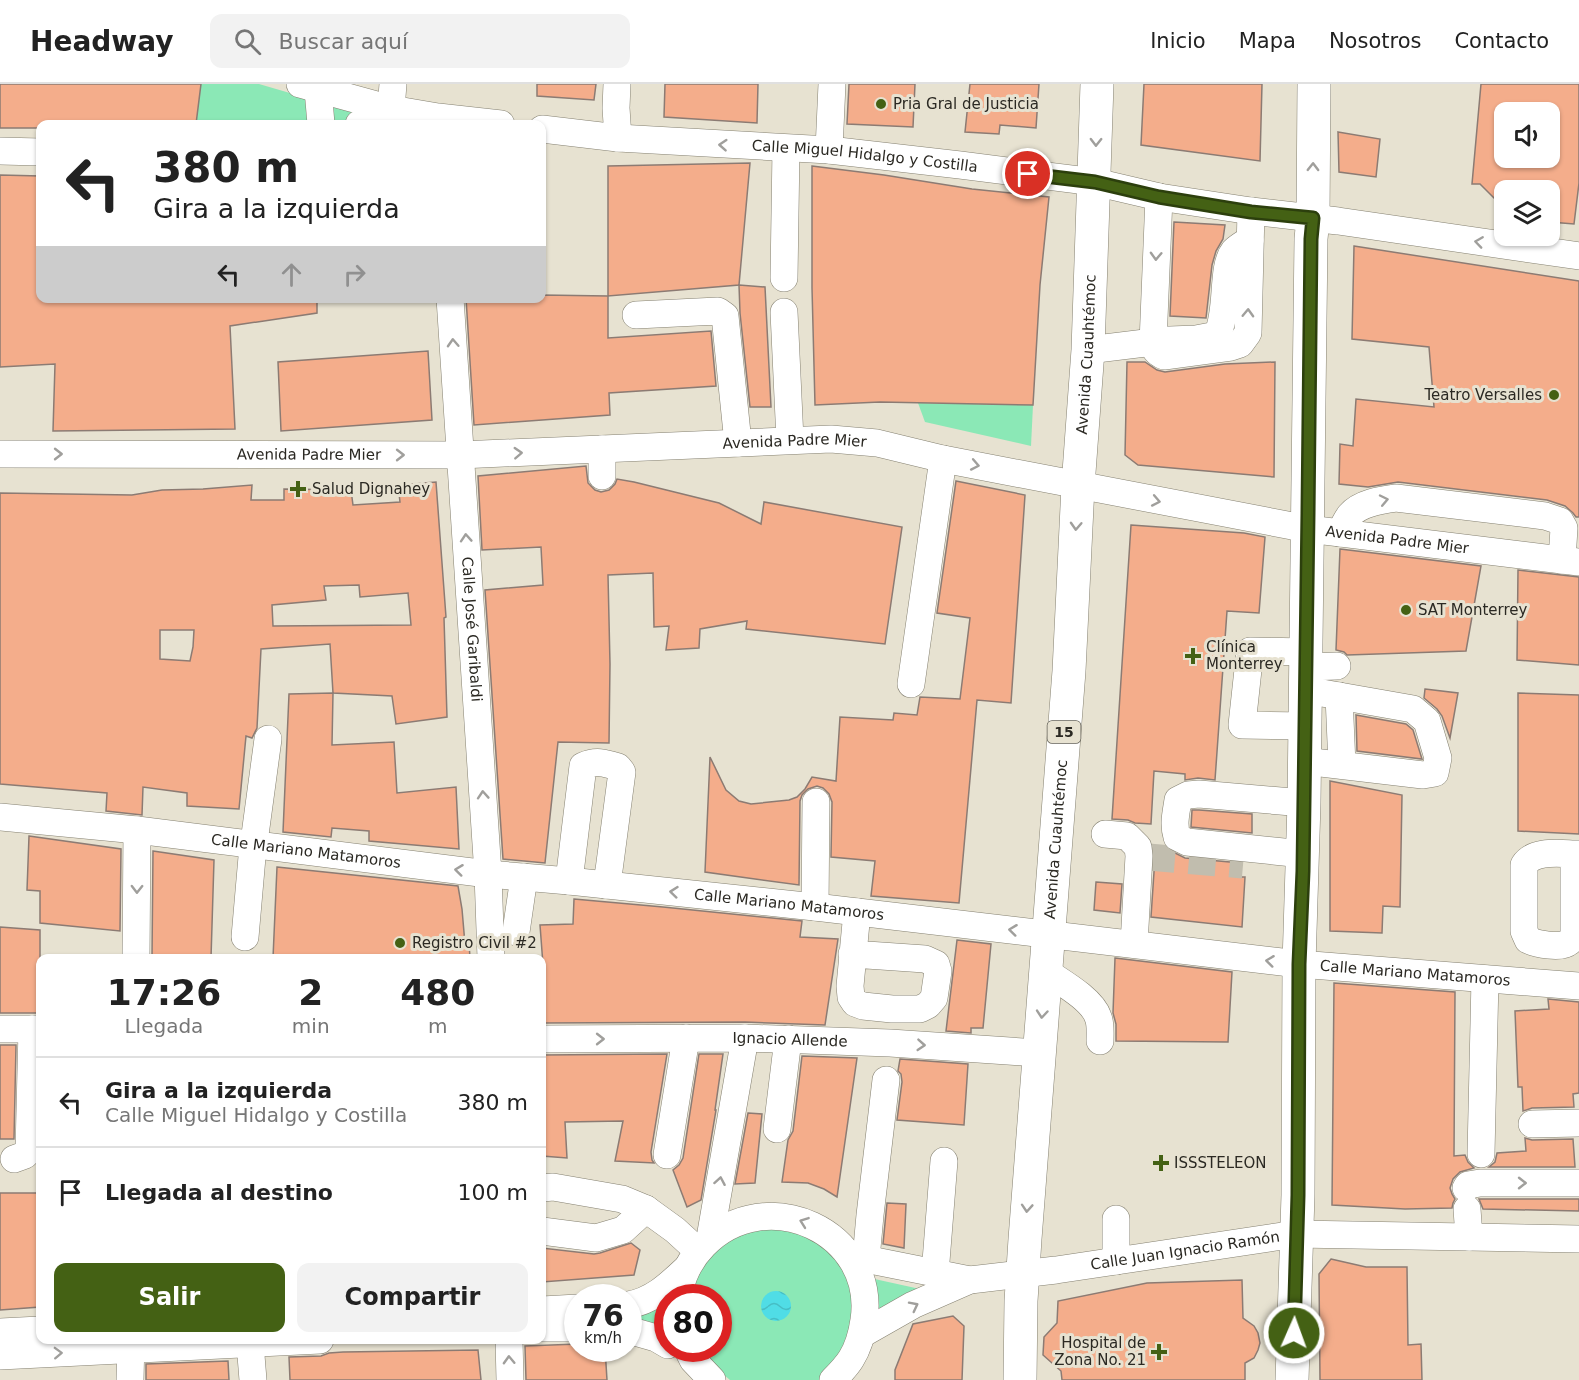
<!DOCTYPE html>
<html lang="es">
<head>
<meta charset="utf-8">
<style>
	:root { --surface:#fff; --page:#f2f2f2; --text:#222; --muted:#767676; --line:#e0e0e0; --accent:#446114 }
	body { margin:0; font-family:"DejaVu Sans",sans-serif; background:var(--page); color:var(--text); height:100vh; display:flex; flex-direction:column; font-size:22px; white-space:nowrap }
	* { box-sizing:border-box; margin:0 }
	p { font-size:20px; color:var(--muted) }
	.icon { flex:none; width:33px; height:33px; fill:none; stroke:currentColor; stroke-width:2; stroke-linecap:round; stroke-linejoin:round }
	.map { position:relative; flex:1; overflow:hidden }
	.drawer { position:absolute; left:36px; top:870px; width:510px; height:390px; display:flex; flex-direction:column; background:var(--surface); border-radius:12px; box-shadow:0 2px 4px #0004 }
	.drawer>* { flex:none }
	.banner { position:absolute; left:36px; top:36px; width:510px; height:183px; border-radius:12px; box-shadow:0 2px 4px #0004; background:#fff; color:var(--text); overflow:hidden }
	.tools { position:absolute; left:1494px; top:18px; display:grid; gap:12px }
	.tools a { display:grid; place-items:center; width:66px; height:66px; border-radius:12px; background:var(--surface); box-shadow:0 2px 4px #0004; font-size:30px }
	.speed { position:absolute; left:564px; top:1200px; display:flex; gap:12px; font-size:30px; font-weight:700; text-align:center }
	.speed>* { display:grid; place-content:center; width:78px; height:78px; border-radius:50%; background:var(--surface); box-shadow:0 2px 4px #0004; line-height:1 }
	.speed small { font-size:15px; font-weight:400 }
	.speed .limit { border:9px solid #d22; background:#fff; color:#111 }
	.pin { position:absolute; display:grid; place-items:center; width:51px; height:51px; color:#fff; margin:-26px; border:3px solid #fff; border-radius:50%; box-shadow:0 2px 6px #0007 }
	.me { position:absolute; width:66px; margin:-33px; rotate:2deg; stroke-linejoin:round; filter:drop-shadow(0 0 4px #0008) }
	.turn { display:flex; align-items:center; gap:21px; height:126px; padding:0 18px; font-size:27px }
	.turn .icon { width:78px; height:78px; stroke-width:2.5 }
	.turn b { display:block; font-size:42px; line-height:51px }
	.lanes { display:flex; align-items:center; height:57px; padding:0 18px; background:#0003; justify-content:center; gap:30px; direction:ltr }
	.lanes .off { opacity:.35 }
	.eta { display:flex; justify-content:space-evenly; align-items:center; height:102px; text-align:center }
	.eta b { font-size:36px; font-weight:600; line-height:42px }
	.action { display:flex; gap:12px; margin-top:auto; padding:12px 18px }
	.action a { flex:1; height:69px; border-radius:12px; background:var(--accent); color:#fff; font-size:24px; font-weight:600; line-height:69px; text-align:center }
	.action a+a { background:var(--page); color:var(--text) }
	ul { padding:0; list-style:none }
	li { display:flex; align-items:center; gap:18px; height:90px; padding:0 18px; border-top:2px solid var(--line) }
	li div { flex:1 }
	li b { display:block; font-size:22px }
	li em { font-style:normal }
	header { display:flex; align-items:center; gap:36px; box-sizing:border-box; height:84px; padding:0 30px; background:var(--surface); border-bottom:2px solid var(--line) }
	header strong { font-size:28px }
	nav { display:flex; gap:33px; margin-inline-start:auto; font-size:21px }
	.search { width:420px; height:54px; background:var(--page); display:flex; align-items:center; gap:15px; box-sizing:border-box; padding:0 21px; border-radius:12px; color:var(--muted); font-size:22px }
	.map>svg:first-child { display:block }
</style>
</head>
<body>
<header>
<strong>Headway</strong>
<div class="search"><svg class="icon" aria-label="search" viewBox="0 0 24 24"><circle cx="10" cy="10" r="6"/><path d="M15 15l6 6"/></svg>Buscar aquí</div>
<nav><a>Inicio</a><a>Mapa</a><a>Nosotros</a><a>Contacto</a></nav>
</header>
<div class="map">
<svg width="1579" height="1296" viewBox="0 0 1579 1296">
	<defs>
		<pattern id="water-waves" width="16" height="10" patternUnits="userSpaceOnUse" patternTransform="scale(1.5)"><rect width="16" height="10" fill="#50dde6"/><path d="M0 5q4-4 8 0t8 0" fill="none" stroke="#46bec5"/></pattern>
	</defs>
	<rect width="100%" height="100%" fill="#e7e2d1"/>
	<g fill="#8be8b6">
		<path d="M201,0H259L396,40H196Z"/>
		<path d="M918,319L1033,321L1031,362L925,338Z"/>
		<path d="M774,1137L830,1155L863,1233L822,1296H730L710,1279L701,1265L718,1264V1214H691C694,1192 704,1171 722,1157C730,1150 763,1141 774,1137Z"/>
		<path d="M870,1194L920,1205L873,1228Z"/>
		<path d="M668,1214L667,1244L629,1234Z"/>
	</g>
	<circle fill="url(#water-waves)" cx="776" cy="1222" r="15"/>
	<g fill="#f4ad8b" stroke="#8c7b73" stroke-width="1.5" fill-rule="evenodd">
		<path d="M0,0H201L196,40H40V44H0Z"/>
		<path d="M537,0H596L594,16L537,12Z"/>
		<path d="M665,0H758L757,39L664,33Z"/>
		<path d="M849,0H915L913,43L847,40Z"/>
		<path d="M970,0H1039L1036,44L1000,41L999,50L965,48Z"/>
		<path d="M1144,0H1262L1260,77L1141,61Z"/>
		<path d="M1481,0H1579V99L1574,140L1550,138V106H1504V124L1480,100H1472ZM1504,20L1545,22L1544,28H1550V74H1504Z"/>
		<path d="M1338,48L1380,55L1376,93L1339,88Z"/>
		<path d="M750,79L739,201L608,212V82Z"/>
		<path d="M812,82L884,91L972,105L1049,113L1040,201L1033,321L880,318L815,321L812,204Z"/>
		<path d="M0,91L40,92V214H317V229L230,242L235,345L53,347L55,280L0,283Z"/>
		<path d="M1174,138L1225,141L1223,155L1216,167L1212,181L1206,234L1170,232Z"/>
		<path d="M1354,162L1579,197V433H1576L1573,429L1565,422L1547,416L1398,398L1368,403L1339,400L1340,360L1353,362L1356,315L1434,323L1429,263L1352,255Z"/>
		<path d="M739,201L765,203L771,323H750L740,229Z"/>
		<path d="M542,211L608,212V254L711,247L716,302L609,309L610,331L474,341L466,214H499V217L517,214H542Z"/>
		<path d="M428,267L432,336L281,347L278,278Z"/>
		<path d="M1127,278H1145L1157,286L1165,288L1225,280L1275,278L1274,393L1138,381L1125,371Z"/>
		<path d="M586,382L588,399L595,406L601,408L609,406L615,400L617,395L634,398L719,419L761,440L764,418L902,443L885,560L746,545L747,537L700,545L699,564L666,566L669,542L654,543L653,489L608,491L610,580L609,659L558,658L545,779L503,775L485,506L543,501L541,463L482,466L478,392Z"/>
		<path d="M956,397L1025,411L1011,619L977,616L959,819L871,812L875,777L831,773L832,718L829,710L823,704L817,702L808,705L802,711L800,717L799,801L705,788L710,673L726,706L739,717L751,720L789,716L797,713L805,705L812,693L836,697L840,633L893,636L894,629L917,631L920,613L960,615L970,534L937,529Z"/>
		<path d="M436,398L446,533L444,534L447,633L396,640L392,612L333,609L330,560L261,565L257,644L252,654L246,652L239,725L187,722V709L143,703L142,731L106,727L107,709L0,700V409L132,411L162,406L203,405L252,401L251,416H284V405L351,406L353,421L400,418L398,401ZM359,501L360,513L408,509L411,541L273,542L272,521L326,516L324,502ZM160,546H194L193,563L190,577L160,575Z"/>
		<path d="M1131,441L1244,449L1265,453L1259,529L1227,527L1215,696L1198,694L1185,696V690L1154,687L1151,740L1135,739L1128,736L1112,735Z"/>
		<path d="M1340,465L1481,482L1466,567L1347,571L1344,568L1336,566Z"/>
		<path d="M1518,486L1579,493V581L1517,576Z"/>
		<path d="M1425,605L1458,609L1450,654L1442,632L1437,625L1424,614Z"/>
		<path d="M333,609L332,661L394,658L397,709L456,703L459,765L369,757V747L332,744L331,753L283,748L289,610Z"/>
		<path d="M1518,609L1579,611V750L1518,747Z"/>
		<path d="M1356,631L1406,640L1413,646L1422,675L1357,667Z"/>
		<path d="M1330,697L1402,711L1400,823L1383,822L1382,849L1330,847Z"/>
		<path d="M1192,726H1199L1252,730V749L1191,743Z"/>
		<path d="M29,752L121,765L120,847L40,839V807L27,806Z"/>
		<path d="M1154,763L1167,765L1185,774L1241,779L1240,793H1245L1242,843L1151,833L1155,773Z"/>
		<path d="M153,767L214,776L211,874H152Z"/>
		<path d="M277,783L458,802L462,825L465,860L469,859L470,874H273Z"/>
		<path d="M1096,798L1122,800L1120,829L1094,826Z"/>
		<path d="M574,815L663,823L802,837L800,853L838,855L825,941L745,938L542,939V894H544L540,841L573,840Z"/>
		<path d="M0,843L40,846V929H0Z"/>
		<path d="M957,856L991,860L983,944H971V949L946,947Z"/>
		<path d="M1115,874L1232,888L1228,958L1116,957V940L1113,929Z"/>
		<path d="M1334,899L1455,908L1454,1072L1465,1071L1468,1078L1474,1084L1460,1088L1453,1095L1450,1104L1452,1110L1455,1115L1453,1119L1452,1124L1405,1125L1332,1121Z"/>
		<path d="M1548,915L1579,918V1009L1573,1010L1574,1023L1532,1024L1523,1027L1522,1003H1518L1515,927L1549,925Z"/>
		<path d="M0,961H16L14,1055H0Z"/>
		<path d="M667,970L651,1068L652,1076L654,1079L615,1077L623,1037L565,1038L567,1074L542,1072V971Z"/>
		<path d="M699,970H723L715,1026H716L701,1116L687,1123L673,1086L679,1081L683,1074Z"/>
		<path d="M802,972L857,974L837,1113L824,1105L808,1099L782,1098L788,1056L793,1047Z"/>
		<path d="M900,975L968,980L964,1041L897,1036L902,998L901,990L898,987Z"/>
		<path d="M748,1029L762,1030L755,1099L735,1100Z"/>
		<path d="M1525,1054L1532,1056L1573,1055L1575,1083H1489L1495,1078L1497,1069L1526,1067Z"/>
		<path d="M0,1109H40V1223L0,1226Z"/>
		<path d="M1479,1115H1579V1127L1483,1125Z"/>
		<path d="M887,1119L906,1120L904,1164L883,1160Z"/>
		<path d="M631,1159L640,1166L634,1191L542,1198V1164L594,1170L600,1169Z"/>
		<path d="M1331,1175L1366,1183H1407L1408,1261L1421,1260L1422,1296H1320L1319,1190Z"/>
		<path d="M1242,1196L1243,1234L1254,1242L1258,1249L1260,1259L1258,1266L1254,1274L1245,1279V1296H1062L1061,1287L1043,1271L1044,1253L1057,1239L1058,1217L1147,1199Z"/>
		<path d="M953,1232L964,1242L962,1296H895V1286L913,1240Z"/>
		<path d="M578,1260V1264H605L607,1296H526L525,1262Z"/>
		<path d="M478,1266L481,1296H290L289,1273L321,1272L329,1269L343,1268Z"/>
		<path d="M228,1277L229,1296H146V1280Z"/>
	</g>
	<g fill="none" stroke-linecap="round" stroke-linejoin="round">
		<path stroke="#c1bdae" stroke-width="27" stroke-dasharray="27 14" stroke-linecap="butt" d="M1148,773L1243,781"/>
		<defs>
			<g id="minor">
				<path d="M300,0L391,25L438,33L501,40"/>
				<path d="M617,0L616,24L618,54"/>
				<path d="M318,5L321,40"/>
				<path d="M359,40L391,25L393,0"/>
				<path id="s1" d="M542,45L618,54L829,66L960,81L1095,98L1159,113L1251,127L1338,137L1579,172"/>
				<path d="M829,66L832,0"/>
				<path d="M0,67L40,68"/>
				<path d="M1159,113L1153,259C1154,266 1157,269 1164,272L1231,263L1240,260L1248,249L1251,127"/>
				<path d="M784,194L786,65"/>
				<path id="s2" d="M450,214L488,790L491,874"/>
				<path d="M784,228L790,356"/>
				<path d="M636,231L718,227L725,232L738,359"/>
				<path d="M1088,266L1170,256L1196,255L1217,251C1229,228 1221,183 1234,167C1239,162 1245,159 1250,156"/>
				<path id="s3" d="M0,370L460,371L831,355L877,359L943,375L1308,445L1579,478"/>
				<path d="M602,392V365"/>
				<path d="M1340,449C1343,443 1346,436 1350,431C1360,419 1381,416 1396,414L1545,432L1560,437L1564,444L1562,476"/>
				<path d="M1306,583L1337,582"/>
				<path d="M911,600L943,375"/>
				<path d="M1339,612L1342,681"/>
				<path d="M1305,642L1242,641L1250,567L1306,568"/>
				<path d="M1304,677L1423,691L1435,689L1438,674L1427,637L1413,625L1305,606"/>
				<path id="s4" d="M0,733L137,746L488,790L569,797L815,823L1299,880L1579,902"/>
				<path d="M1105,750L1127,752L1138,763L1139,772L1134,860"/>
				<path d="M1303,770L1187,758L1177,753C1173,740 1176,729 1178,716L1188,711L1199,710L1304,719"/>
				<path d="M1574,770V850C1573,854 1572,856 1569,858C1561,865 1537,860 1528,856L1524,847V781C1534,765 1562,770 1579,770"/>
				<path d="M569,797L583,682C596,676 605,679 618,683L622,688L609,786L606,801"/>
				<path d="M815,823L816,718"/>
				<path d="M516,848L524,793"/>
				<path d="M245,853L252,773L268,655"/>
				<path d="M852,870L925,875L936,880L938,887L934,914L928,921L920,925H892L863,922L855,919L851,913L850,902L857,828"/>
				<path d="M136,874L137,746"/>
				<path d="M1045,887C1061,898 1092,915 1098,933C1101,940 1100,949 1100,957"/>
				<path d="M0,945H40"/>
				<path id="s5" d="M542,955L745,954L890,959L1038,969"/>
				<path d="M1532,1040L1579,1039"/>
				<path d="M777,1045L788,955"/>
				<path d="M1481,1070L1485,895"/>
				<path d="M667,1071L686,954"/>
				<path d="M14,1075L25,1071L29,1066L32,945"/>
				<path d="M542,1104L553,1103L622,1115L646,1125L675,1146L698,1167"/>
				<path d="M1466,1104L1468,1101L1480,1099H1579"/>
				<path d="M1467,1125L1469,1153"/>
				<path d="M542,1147L596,1154L623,1146L646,1125"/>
				<path d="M710,1154L745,954"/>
				<path d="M850,1172L970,1196"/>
				<path d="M866,1175L870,1131L886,996"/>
				<path d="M1116,1177V1135"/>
				<path d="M935,1190L944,1077"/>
				<path d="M679,1214C680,1194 691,1174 704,1161C766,1097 877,1148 864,1236C862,1250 858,1264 851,1275C846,1283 839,1290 833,1296"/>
				<path d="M628,1221C653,1217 670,1200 687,1184"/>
				<path d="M542,1226L578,1224"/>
				<path d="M542,1244H578"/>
				<path d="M628,1246L656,1254L668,1261"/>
				<path d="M0,1248L40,1246"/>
				<path id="s6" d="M862,1250L913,1221L970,1196L1056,1186L1296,1150L1579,1155"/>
				<path d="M509,1256L510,1296"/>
				<path d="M250,1259L253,1296"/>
				<path d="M687,1264L693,1276L712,1296"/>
				<path d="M0,1272L320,1256"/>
				<path d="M130,1296L131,1256"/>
			</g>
			<g id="highway">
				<path id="s7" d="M1020,1296L1021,1217L1025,1155L1069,587L1078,402L1088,266L1097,0"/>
				<path d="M1292,1296L1298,1111L1299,880L1304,719L1311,155L1313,134L1314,0"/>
			</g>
		</defs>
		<use href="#minor" stroke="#858171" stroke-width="28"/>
		<use href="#highway" stroke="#858171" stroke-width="34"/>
		<use href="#minor" stroke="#fff" stroke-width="27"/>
		<use href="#highway" stroke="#fff" stroke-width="33"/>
	</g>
	<defs><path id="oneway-chevron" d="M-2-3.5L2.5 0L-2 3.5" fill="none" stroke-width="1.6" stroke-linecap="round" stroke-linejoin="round" transform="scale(1.5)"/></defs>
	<g stroke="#a09f9c">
		<use href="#oneway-chevron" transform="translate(1096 58) rotate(91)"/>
		<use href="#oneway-chevron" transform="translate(723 61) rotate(-176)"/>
		<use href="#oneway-chevron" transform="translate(1313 83) rotate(-89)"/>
		<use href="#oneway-chevron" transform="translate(1479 158) rotate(-172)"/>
		<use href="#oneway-chevron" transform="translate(1156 172) rotate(92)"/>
		<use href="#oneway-chevron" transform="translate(1248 229) rotate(-88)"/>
		<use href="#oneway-chevron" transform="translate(453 259) rotate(-93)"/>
		<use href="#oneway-chevron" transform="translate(518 369) rotate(-3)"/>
		<use href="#oneway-chevron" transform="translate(58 370)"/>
		<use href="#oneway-chevron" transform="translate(400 371)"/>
		<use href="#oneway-chevron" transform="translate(975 381) rotate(11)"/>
		<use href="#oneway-chevron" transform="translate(1384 416) rotate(-12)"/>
		<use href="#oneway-chevron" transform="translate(1156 417) rotate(11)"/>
		<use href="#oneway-chevron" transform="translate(1076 442) rotate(93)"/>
		<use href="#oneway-chevron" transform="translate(466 454) rotate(-94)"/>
		<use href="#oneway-chevron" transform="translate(483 711) rotate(-94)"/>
		<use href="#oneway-chevron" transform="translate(459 786) rotate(-173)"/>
		<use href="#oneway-chevron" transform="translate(137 805) rotate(91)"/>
		<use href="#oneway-chevron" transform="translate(674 808) rotate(-174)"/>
		<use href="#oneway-chevron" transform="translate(1013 846) rotate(-173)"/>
		<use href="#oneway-chevron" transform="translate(1270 877) rotate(-173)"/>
		<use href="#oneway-chevron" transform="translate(1042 930) rotate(95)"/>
		<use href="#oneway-chevron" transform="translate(600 955)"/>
		<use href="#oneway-chevron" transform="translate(921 961) rotate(4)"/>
		<use href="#oneway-chevron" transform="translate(720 1097) rotate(-80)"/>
		<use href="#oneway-chevron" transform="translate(1522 1099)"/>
		<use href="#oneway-chevron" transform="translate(1027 1124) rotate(94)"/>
		<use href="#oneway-chevron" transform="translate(804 1138) rotate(-160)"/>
		<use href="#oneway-chevron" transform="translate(914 1222) rotate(-27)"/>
		<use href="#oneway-chevron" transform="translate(58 1269) rotate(-2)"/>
		<use href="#oneway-chevron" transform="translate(509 1276) rotate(-92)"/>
	</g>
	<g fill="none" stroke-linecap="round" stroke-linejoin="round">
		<defs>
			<path id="route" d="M1028,90L1095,98L1159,113L1251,128L1313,134L1311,155L1308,429L1303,787L1299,880L1298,1111L1294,1249"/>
		</defs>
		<use href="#route" stroke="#2c3f0d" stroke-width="15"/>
		<use href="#route" stroke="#446114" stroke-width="10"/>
	</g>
	<g fill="#446114" stroke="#e7e2d1" stroke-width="2">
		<circle cx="881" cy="20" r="6"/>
		<circle cx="1554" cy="311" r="6"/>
		<path d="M295 396h6v6h6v6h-6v6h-6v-6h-6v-6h6z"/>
		<circle cx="1406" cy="526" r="6"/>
		<path d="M1190 563h6v6h6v6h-6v6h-6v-6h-6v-6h6z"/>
		<circle cx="400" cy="859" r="6"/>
		<path d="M1158 1070h6v6h6v6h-6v6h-6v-6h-6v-6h6z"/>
		<path d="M1156 1259h6v6h6v6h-6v6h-6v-6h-6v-6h6z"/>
	</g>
	<g text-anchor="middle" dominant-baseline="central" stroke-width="6" stroke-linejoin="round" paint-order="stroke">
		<rect fill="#e7e2d1" stroke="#636057" stroke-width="1.5" x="1047.5" y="637" width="33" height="22" rx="4.5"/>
		<g font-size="14" font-weight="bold" fill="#2b2923">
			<text x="1064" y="648">15</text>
		</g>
		<g font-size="15" fill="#2b2923" stroke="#e7e2d1" text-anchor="start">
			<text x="893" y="20">Pria Gral de Justicia</text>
			<text x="1542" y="311" text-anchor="end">Teatro Versalles</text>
			<text x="312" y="405">Salud Dignahey</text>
			<text x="1418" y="526">SAT Monterrey</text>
			<text x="1206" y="563">Clínica<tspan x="1206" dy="17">Monterrey</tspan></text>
			<text x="412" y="859">Registro Civil #2</text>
			<text x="1174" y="1079">ISSSTELEON</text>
			<text x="1146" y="1259" text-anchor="end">Hospital de<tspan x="1146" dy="17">Zona No. 21</tspan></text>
		</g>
		<g font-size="15" fill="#2b2923" stroke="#e7e2d1">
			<text stroke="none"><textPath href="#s1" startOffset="324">Calle Miguel Hidalgo y Costilla</textPath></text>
			<text stroke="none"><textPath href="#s7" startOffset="1028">Avenida Cuauhtémoc</textPath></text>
			<text stroke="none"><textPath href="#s3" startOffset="795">Avenida Padre Mier</textPath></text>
			<text stroke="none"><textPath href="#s3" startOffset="309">Avenida Padre Mier</textPath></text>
			<text stroke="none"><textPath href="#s3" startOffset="1407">Avenida Padre Mier</textPath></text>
			<text stroke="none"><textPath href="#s2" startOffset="332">Calle José Garibaldi</textPath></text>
			<text stroke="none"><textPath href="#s7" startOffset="542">Avenida Cuauhtémoc</textPath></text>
			<text stroke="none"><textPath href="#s4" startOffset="308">Calle Mariano Matamoros</textPath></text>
			<text stroke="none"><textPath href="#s4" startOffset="794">Calle Mariano Matamoros</textPath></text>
			<text stroke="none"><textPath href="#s4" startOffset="1424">Calle Mariano Matamoros</textPath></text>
			<text stroke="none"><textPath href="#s5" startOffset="248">Ignacio Allende</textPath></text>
			<text stroke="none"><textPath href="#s6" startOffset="338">Calle Juan Ignacio Ramón</textPath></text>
		</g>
	</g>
</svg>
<div class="tools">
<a><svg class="icon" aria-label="sound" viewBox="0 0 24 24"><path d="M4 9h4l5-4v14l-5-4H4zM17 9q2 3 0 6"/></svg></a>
<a><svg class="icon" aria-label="layers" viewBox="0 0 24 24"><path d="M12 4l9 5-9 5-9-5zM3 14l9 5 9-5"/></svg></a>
</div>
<div class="speed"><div>76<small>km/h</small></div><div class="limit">80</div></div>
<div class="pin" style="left:1028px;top:90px;background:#d93025"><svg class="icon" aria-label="arrive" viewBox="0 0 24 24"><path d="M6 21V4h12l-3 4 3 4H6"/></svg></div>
<svg class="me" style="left:1294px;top:1249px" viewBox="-20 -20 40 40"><circle r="17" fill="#446114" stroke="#fff" stroke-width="3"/><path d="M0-11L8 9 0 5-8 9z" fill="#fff"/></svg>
<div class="banner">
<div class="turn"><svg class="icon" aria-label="left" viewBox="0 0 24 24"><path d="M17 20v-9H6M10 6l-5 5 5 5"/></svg><div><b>380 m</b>Gira a la izquierda</div></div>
<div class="lanes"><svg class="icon" aria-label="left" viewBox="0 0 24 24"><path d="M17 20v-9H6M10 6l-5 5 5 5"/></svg><svg class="icon off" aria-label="ahead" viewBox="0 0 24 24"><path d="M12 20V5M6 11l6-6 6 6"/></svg><svg class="icon off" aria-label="right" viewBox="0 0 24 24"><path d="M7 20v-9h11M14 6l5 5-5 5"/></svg></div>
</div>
<section class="drawer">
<div class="eta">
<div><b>17:26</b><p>Llegada</p></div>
<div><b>2</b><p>min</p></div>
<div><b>480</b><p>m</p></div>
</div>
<ul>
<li><svg class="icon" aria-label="left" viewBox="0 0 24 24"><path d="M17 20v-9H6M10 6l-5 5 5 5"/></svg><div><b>Gira a la izquierda</b><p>Calle Miguel Hidalgo y Costilla</p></div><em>380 m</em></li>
<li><svg class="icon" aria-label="arrive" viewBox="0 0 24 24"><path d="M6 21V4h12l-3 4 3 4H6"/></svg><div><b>Llegada al destino</b></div><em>100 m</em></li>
</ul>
<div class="action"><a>Salir</a><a>Compartir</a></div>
</section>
</div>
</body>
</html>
